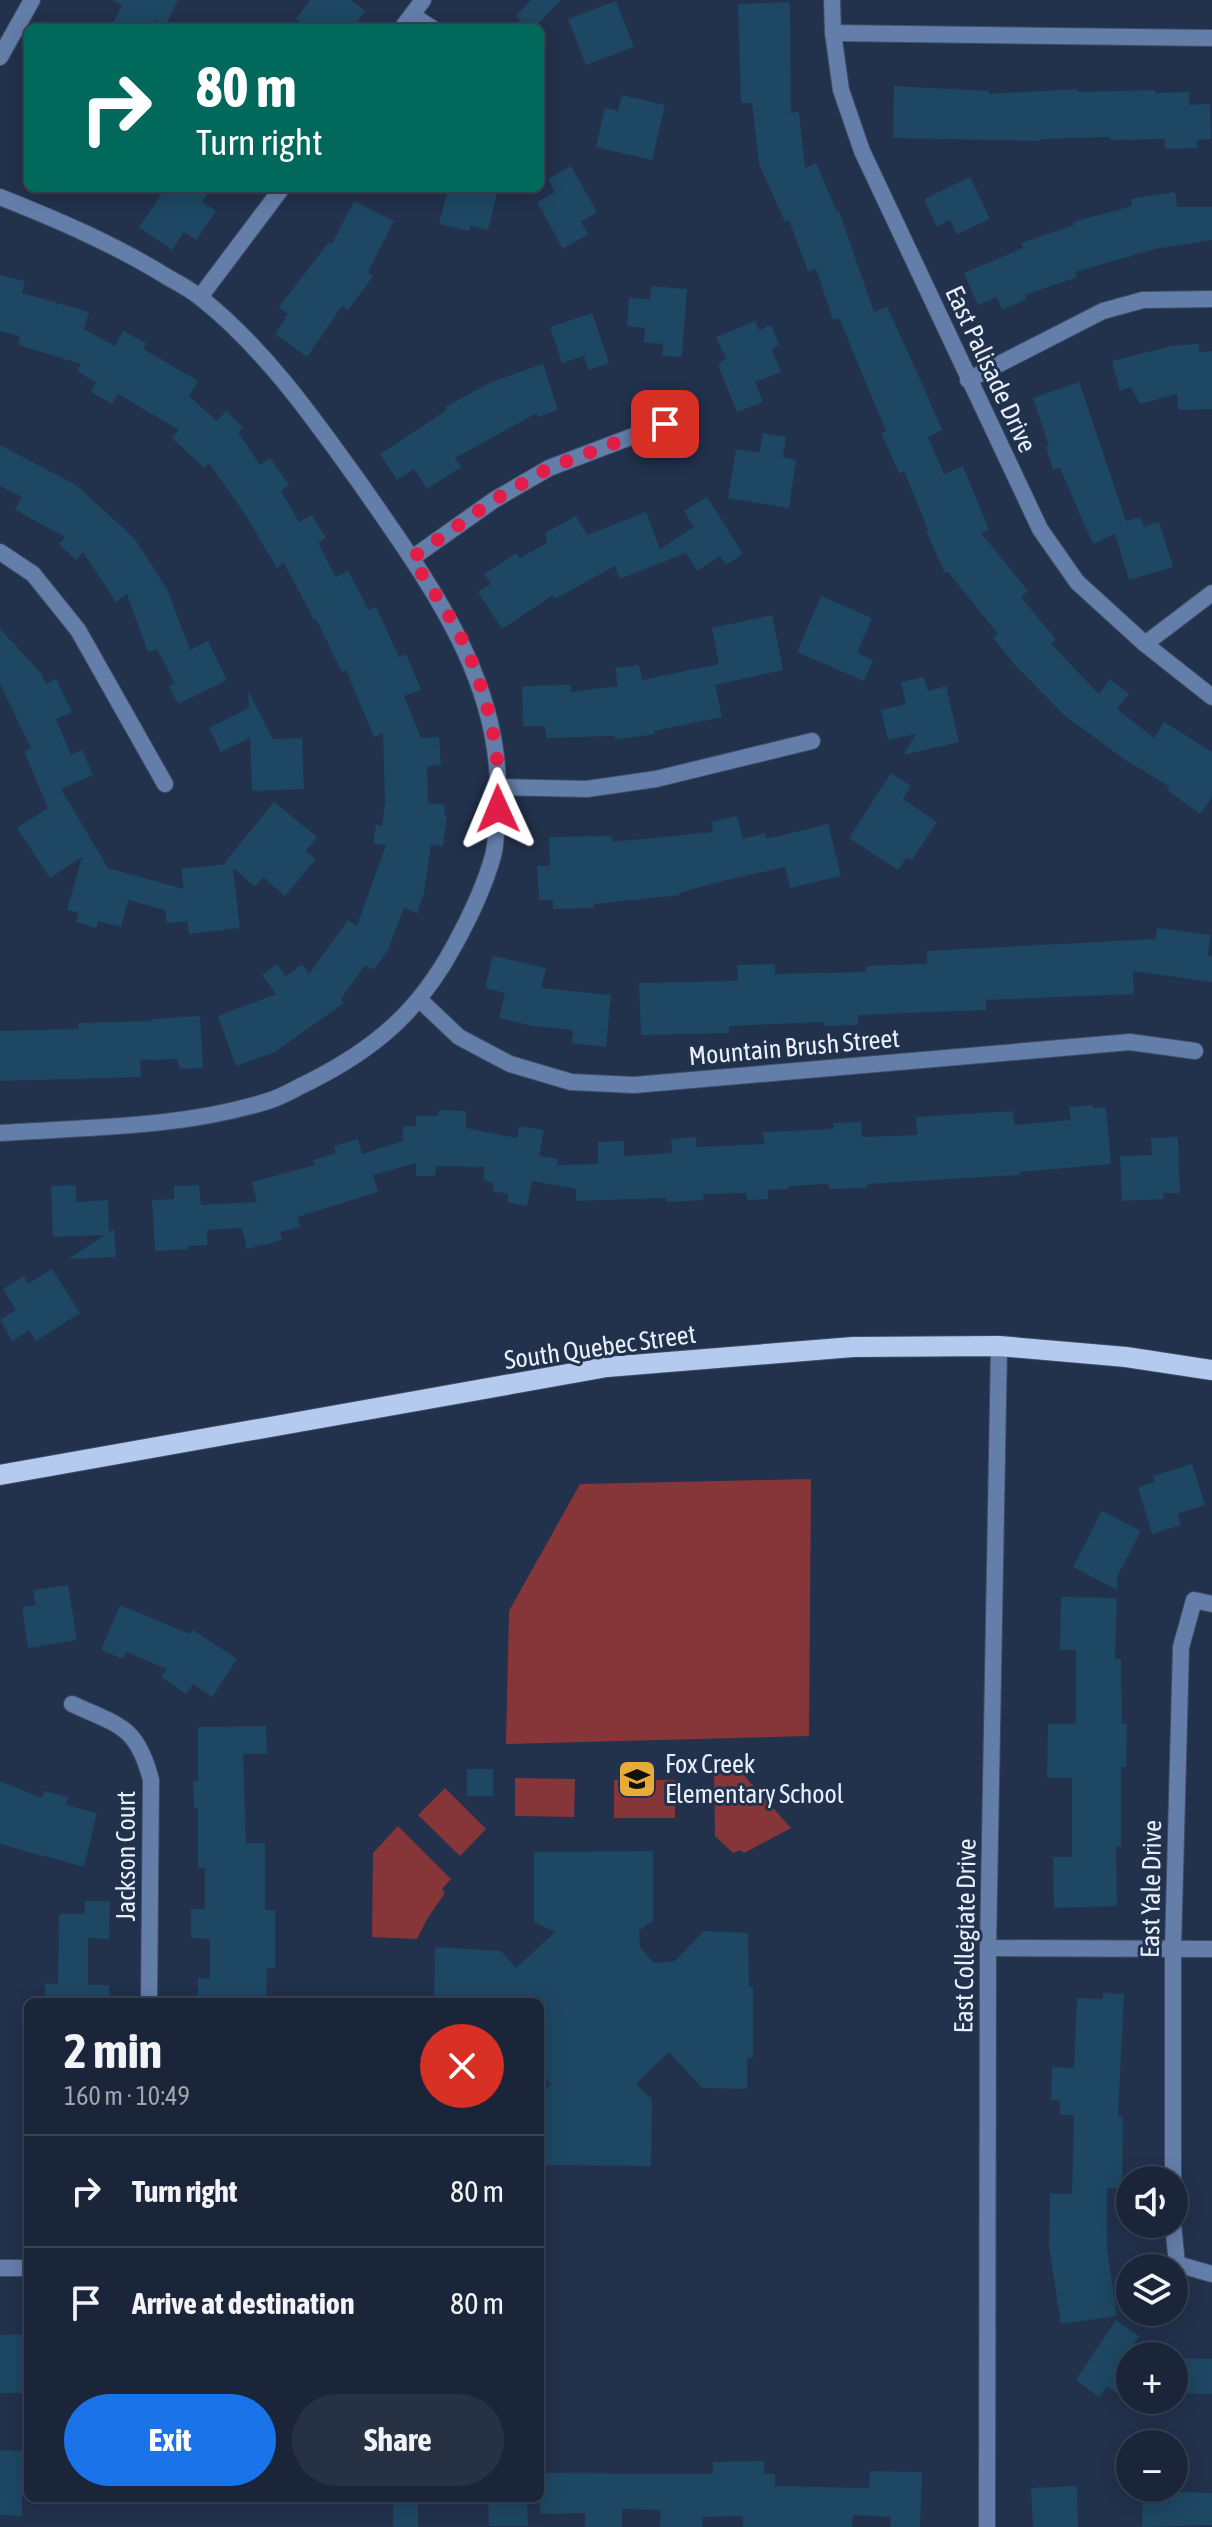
<!DOCTYPE html>
<html lang="en">
<head>
<meta charset="utf-8">
<style>
	:root { --surface:#1a2539; --page:#273144; --text:#f1f3f6; --muted:#9fa5ae; --line:#384253; --accent:#1a73e8 }
	body { margin:0; font-family:"Asap Condensed",sans-serif; background:var(--page); color:var(--text); height:100vh; display:flex; flex-direction:column; font-size:30px; white-space:nowrap }
	* { box-sizing:border-box; margin:0 }
	p { font-size:26px; color:var(--muted) }
	.icon { flex:none; width:44px; height:44px; fill:none; stroke:currentColor; stroke-width:2; stroke-linecap:round; stroke-linejoin:round }
	.map { position:relative; flex:1; overflow:hidden }
	.side { position:absolute; left:24px; top:1998px; width:520px; height:504px; display:flex; flex-direction:column; background:var(--surface); border-radius:12px; box-shadow:0 4px 20px #0003,0 0 0 2px var(--line) }
	.side>* { flex:none }
	.top-card { position:absolute; left:24px; top:24px; width:520px; height:168px; border-radius:12px; box-shadow:0 4px 20px #0003,0 0 0 2px var(--line); background:#00695c; color:#fff; overflow:hidden }
	.fabs { position:absolute; left:1116px; top:2166px; display:grid; gap:16px }
	.fabs a { display:grid; place-items:center; width:72px; height:72px; border-radius:50%; background:var(--surface); box-shadow:0 4px 20px #0003,0 0 0 2px var(--line); font-size:40px }
	.pin { position:absolute; display:grid; place-items:center; width:68px; height:68px; color:#fff; margin:-34px; border-radius:16px; box-shadow:0 4px 12px #0006 }
	.me { position:absolute; width:88px; margin:-44px; rotate:359deg; stroke-linejoin:round; filter:drop-shadow(0 0 6px #0008) }
	.turn { display:flex; align-items:center; gap:28px; height:168px; padding:0 40px; font-size:36px }
	.turn .icon { width:104px; height:104px; stroke-width:2.5 }
	.turn b { display:block; font-size:56px; line-height:68px }
	.round { display:grid; place-items:center; flex:none; width:84px; height:84px; border-radius:42px; background:var(--page) }
	.summary { display:flex; align-items:center; justify-content:space-between; height:136px; padding:0 40px }
	h1 { font-size:48px; font-weight:700; line-height:60px }
	.button { display:flex; gap:16px; margin-top:auto; padding:16px 40px }
	.button a { flex:1; height:92px; border-radius:48px; background:var(--accent); color:#fff; font-size:32px; font-weight:700; line-height:92px; text-align:center }
	.button a+a { background:var(--page); color:var(--text) }
	ul { padding:0; list-style:none }
	li { display:flex; align-items:center; gap:24px; height:112px; padding:0 40px; border-top:2px solid var(--line) }
	li div { flex:1 }
	li b { display:block; font-size:30px }
	li em { font-style:normal }
	.map>svg:first-child { display:block }
</style>
</head>
<body>
<div class="map">
<svg width="1212" height="2527" viewBox="0 0 1212 2527">
	<rect width="100%" height="100%" fill="#22314c"/>
	<g fill="#863538">
		<path d="M811,1479L809,1736L506,1744L509,1611L580,1484Z"/>
		<path d="M714,1771H740L791,1828L744,1853L740,1850L733,1853L715,1836Z"/>
		<path d="M515,1778L575,1779L574,1817L515,1816Z"/>
		<rect x="614" y="1780" width="61" height="38"/>
		<path d="M445,1788L486,1829L460,1856L418,1815Z"/>
		<path d="M398,1826L451,1879L442,1889L445,1893L427,1919L417,1939L372,1937L373,1853Z"/>
	</g>
	<g fill="#1e4763">
		<path d="M111,0H178L166,25L154,20L150,28H111L122,5Z"/>
		<path d="M310,0H351L365,11L353,28H308L296,19Z"/>
		<path d="M531,0H561L534,28H528L516,16Z"/>
		<path d="M616,1L634,47L586,65L568,19Z"/>
		<path d="M790,2L791,113L799,112L805,168L816,163L837,212L839,211L874,312L887,307L912,361L942,430L928,437L944,474L963,466L989,530L981,533L1028,591L1021,597L1056,640L1051,644L1099,694L1110,679L1129,694L1117,709L1154,738L1164,722L1212,752V797L1200,814L1167,790L1170,787L1124,759L1064,715L1015,665L993,638L998,634L948,572L945,573L926,531L928,530L904,471L899,473L881,433L886,431L839,318L833,320L816,269L808,272L789,220L785,222L759,164L752,103H741L738,4Z"/>
		<path d="M894,86L989,91V94L1078,89V92L1155,90V93L1189,92V105L1210,104L1211,139L1197,140V148L1165,149V139L1110,140V137L1040,139V141L893,138Z"/>
		<path d="M622,95L665,105L652,160L596,147L605,108L618,111Z"/>
		<path d="M571,166L597,212L581,222L588,234L563,249L537,202L555,192L548,179Z"/>
		<path d="M970,177L990,219L957,234L950,220L937,227L924,199Z"/>
		<path d="M166,188H211L202,202L216,211L196,240L184,232L172,250L139,227Z"/>
		<path d="M448,188H498L488,230L471,226L469,231L439,224Z"/>
		<path d="M1175,192L1177,207H1212V240L1155,249L1075,272L1077,277L1025,295L1027,299L1002,310L997,297L978,305L964,273L1023,248L1021,243L1074,225L1073,222L1132,206L1131,199Z"/>
		<path d="M354,201L394,221L368,272L373,276L348,310L342,306L307,357L275,334L288,314L279,307L329,242L332,244Z"/>
		<path d="M0,275L25,281L22,293L89,312L84,329L115,346L123,331L146,343L143,349L198,381L189,396L217,421L226,411L243,427L238,432L260,465L270,458L289,485L281,491L299,522L312,515L326,538L318,543L336,577L348,571L369,610L376,607L399,657L406,654L421,690L404,696L421,738L439,737L441,765L427,766L428,803L445,805L444,815L447,816L443,846L431,845L424,893L417,913L404,908L388,950L374,970L365,965L341,999L344,1003L275,1052L236,1066L218,1016L276,994L262,975L277,964L286,976L302,964L309,974L348,920L357,926L386,845L373,844L376,825L382,826L385,802L383,733L374,737L346,670L342,672L316,619L314,620L284,563L277,568L245,514L209,463L204,468L172,438L179,430L118,394L112,404L91,392L96,382L77,371L81,364L18,345L20,336L0,331Z"/>
		<path d="M651,286L687,289L682,357L662,356L663,344L644,342L645,328L627,326L629,298L650,299Z"/>
		<path d="M592,313L609,363L588,370L584,356L562,363L550,327Z"/>
		<path d="M755,321L759,330L771,325L779,344L772,350L781,372L755,382L763,402L737,412L718,365L726,358L716,337Z"/>
		<path d="M1199,344V352L1212,351V409L1178,410L1177,394L1140,404L1131,387L1120,391L1112,361L1171,346Z"/>
		<path d="M543,364L558,410L538,417L537,413L455,458L461,467L427,489L414,469L397,480L380,454L447,410L445,407L491,382Z"/>
		<path d="M1079,382L1126,521L1140,517L1144,527L1159,522L1173,567L1129,580L1115,534L1093,544L1060,468L1053,470L1046,447L1049,446L1033,398Z"/>
		<path d="M763,433L786,437L783,457L796,460L789,508L728,498L736,449L759,453Z"/>
		<path d="M0,445L76,485L134,538L167,589L190,650L208,641L227,680L178,704L169,686L175,684L157,649L148,652L127,594L116,602L83,552L76,560L59,544L65,537L15,510L22,497L0,486Z"/>
		<path d="M707,497L743,554L726,565L720,556L697,571L686,553L620,579L615,566L555,599L553,595L502,629L478,592L491,584L484,574L516,553L520,558L547,543L545,533L576,516L587,535L646,512L660,549L694,527L684,511Z"/>
		<path d="M821,596L872,618L857,653L873,660L864,681L797,652Z"/>
		<path d="M772,615L783,670L715,685L722,717L654,731L655,734L615,740V736L546,738L545,726H523L522,686L571,685V692L618,686L615,668L639,665L642,680L719,664L712,628Z"/>
		<path d="M0,629L41,673L46,684L56,679L72,712L56,719L71,755L82,750L93,775L61,789L108,868L184,889L181,869L227,864L225,862L274,802L317,837L306,851L316,859L285,896L263,877L255,887L233,868L240,928L189,934L187,921L167,923L165,910L128,900L121,927L98,921L96,928L76,922L79,913L67,910L82,857L50,878L17,828L48,808L24,751L31,748L0,684Z"/>
		<path d="M924,677L928,691L946,686L959,742L903,755L916,734L888,740L881,710L906,704L901,682Z"/>
		<path d="M248,691L273,739L302,738L304,789L252,791L250,738L221,752L209,728L249,708Z"/>
		<path d="M891,773L911,786L903,799L937,822L912,860L907,857L898,870L849,838Z"/>
		<path d="M737,816L743,839L765,833L766,839L828,824L841,876L790,888L785,867L718,882L679,893L680,895L594,904V908L553,909V900H539L537,866H550L549,837L612,836V842L713,832L711,822Z"/>
		<path d="M1157,928L1210,935L1208,956H1212V982L1133,971L1134,994L986,1000V1010L858,1015V1025L824,1026V1022L729,1026V1033L641,1035L639,983L738,981L737,965L775,964V974L866,972V966L927,964V951L1156,939Z"/>
		<path d="M493,956L546,968L541,988L611,995L606,1047L572,1043L573,1030L533,1026L499,1018L505,993L485,988Z"/>
		<path d="M200,1016L203,1068L179,1069L178,1059L140,1060L141,1077L0,1081V1031L79,1029L78,1023L151,1021V1019Z"/>
		<path d="M1093,1105V1108L1106,1107L1111,1164L1020,1172V1175L867,1184V1188L829,1189V1184L788,1186L789,1189L768,1190V1199L747,1200L746,1193L703,1194L704,1200L666,1202V1198L576,1201V1189L532,1181L527,1206L507,1202L508,1194L492,1191L494,1183L483,1180L485,1167L436,1166L435,1176H416V1163L373,1175L378,1192L297,1217L300,1227L280,1232L282,1240L247,1249L242,1228L207,1230V1245L188,1246V1249L155,1251L152,1200L174,1199V1186L199,1185L201,1205L257,1202L252,1182L315,1165L313,1160L336,1153L334,1146L358,1139L362,1154L403,1141V1126H416V1116H438L439,1110L466,1111V1128L517,1138L519,1126L544,1130L539,1156L558,1159L557,1165L598,1164V1142L624,1141V1156L672,1153L671,1139L696,1137L697,1147L764,1144L763,1132L834,1129L833,1123L861,1122L862,1137L917,1135L916,1117L1013,1111L1014,1125L1071,1120L1069,1107Z"/>
		<path d="M1178,1137L1180,1193H1163L1164,1199L1122,1201L1120,1156L1152,1155L1151,1138Z"/>
		<path d="M76,1185V1202L108,1200L109,1233L114,1229L116,1257L68,1259L105,1235L53,1237L51,1186Z"/>
		<path d="M52,1269L80,1313L36,1341L29,1330L12,1341L0,1320L16,1310L3,1289L24,1276L28,1284Z"/>
		<path d="M1192,1464L1205,1505L1177,1514L1181,1525L1152,1534L1138,1487L1155,1482L1153,1476Z"/>
		<path d="M1102,1511L1141,1531L1117,1577V1590L1073,1567Z"/>
		<path d="M68,1585L77,1640L28,1648L22,1607L36,1605L33,1590Z"/>
		<path d="M1061,1597L1117,1598L1115,1659H1121L1122,1724H1127L1126,1767H1121V1847H1116L1117,1906L1054,1908L1053,1857H1072V1778H1047L1048,1724H1076V1650H1060Z"/>
		<path d="M120,1605L190,1634L193,1630L237,1659L212,1697L193,1684L186,1694L161,1677L167,1669L126,1652L123,1659L101,1650Z"/>
		<path d="M266,1726L267,1754H243L246,1843H265V1910H275V1968H267L266,2002H198V1978L210,1979V1939L191,1938V1909H205V1868H198V1808H194L193,1781H198V1727Z"/>
		<rect x="467" y="1769" width="26" height="27"/>
		<path d="M0,1781L42,1798L44,1791L68,1797L66,1805L97,1813L84,1867L0,1844Z"/>
		<path d="M653,1851V1921L639,1930L640,1947L654,1963L675,1961L704,1931L748,1933L749,1987H753V2058H747V2089L702,2088L669,2052L636,2084L652,2099L651,2166L540,2165V2093L552,2084L540,2074V2002H434L435,1947L501,1951L516,1968L555,1932L534,1922V1852Z"/>
		<path d="M85,1901H110L109,1939L88,1938V1985H109V2002H45V1983L58,1984L59,1914H85Z"/>
		<path d="M1103,1993L1124,1994L1118,2117H1123L1122,2188H1107V2250L1117,2316L1061,2324L1049,2246L1050,2194H1072L1074,2115H1060V2101L1051,2100L1052,2067L1074,2068L1077,1998L1103,1999Z"/>
		<path d="M1116,2320L1139,2336L1126,2357H1130V2387L1123,2398L1107,2386L1099,2397L1076,2380Z"/>
		<path d="M28,2334V2393H0V2335Z"/>
		<path d="M1174,2358L1212,2359V2394L1174,2393Z"/>
		<path d="M0,2450L28,2451V2496H22V2516L0,2515Z"/>
		<path d="M764,2461V2474H775V2486L869,2488L870,2471L922,2472L920,2527H890L891,2517L853,2515L852,2527H743V2516L703,2517L702,2527H660L661,2510L622,2509V2527H585V2513L540,2514V2473L713,2474V2462Z"/>
		<path d="M1077,2486L1078,2527H1033L1031,2488Z"/>
		<path d="M1143,2491L1212,2493V2525L1142,2527Z"/>
		<rect x="393" y="2498" width="25" height="29"/>
		<path d="M500,2498H527L528,2526H489L488,2500Z"/>
	</g>
	<g fill="none" stroke-linecap="round" stroke-linejoin="round">
		<defs>
			<g id="minor">
				<path d="M832,0L833,33L841,90L862,151L1040,529L1077,582L1145,644L1212,697"/>
				<path d="M412,15L432,28"/>
				<path d="M402,28L423,0"/>
				<path d="M833,33L1212,38"/>
				<path d="M0,57L32,0"/>
				<path d="M0,197C58,220 116,245 169,278C180,284 191,290 201,298C266,350 314,419 362,486C429,583 508,687 497,812C496,826 497,842 493,856C484,888 470,917 454,946C419,1011 375,1049 309,1082C296,1088 282,1097 268,1101C182,1128 89,1127 0,1133"/>
				<path d="M200,297L282,188"/>
				<path d="M968,380L1103,311L1143,300L1212,299"/>
				<path d="M0,552L33,574L78,630L165,784"/>
				<path d="M412,558L494,500L549,468L665,424"/>
				<path d="M1145,644L1212,593"/>
				<path d="M499,787L587,789L656,779L812,741"/>
				<path d="M420,1000L459,1037L510,1064L571,1082L634,1085L1130,1042L1195,1051"/>
				<path d="M72,1704C120,1726 137,1726 151,1780L149,2002"/>
				<path d="M988,1948L1212,1949"/>
				<path d="M1173,2180V1948L1181,1647L1194,1600L1212,1604"/>
				<path d="M1173,2224L1177,2264L1212,2274"/>
				<path d="M0,2268H28"/>
				<path d="M987,2527L988,1948L999,1346"/>
			</g>
			<path id="primary" d="M0,1475L607,1367L853,1347L999,1346L1126,1357L1212,1370"/>
		</defs>
		<use href="#minor" stroke="#3e4c65" stroke-width="18"/>
		<use href="#primary" stroke="#3e4c65" stroke-width="22"/>
		<use href="#minor" stroke="#647eaa" stroke-width="16"/>
		<use href="#primary" stroke="#b4caee" stroke-width="20"/>
	</g>
	<g fill="none" stroke-linecap="round" stroke-linejoin="round">
		<path stroke="#e11d48" stroke-width="14" stroke-dasharray="0 25.2" d="M498,809C502,755 488,697 466,648C452,616 429,587 412,558L494,500L549,468L665,424"/>
	</g>
	<defs>
		<symbol id="school-square" viewBox="-11 -11 22 22"><rect x="-9" y="-9" width="18" height="18" rx="4" fill="#e6ac36" stroke="#22314c"/><path d="M0-5L7-2L0 1L-7-2ZM-4 1L0 2.5L4 1V4Q0 6-4 4Z" fill="#111"/></symbol>
	</defs>
	<g fill-rule="evenodd">
		<use href="#school-square" x="615" y="1757" width="44" height="44"/>
	</g>
	<g text-anchor="middle" dominant-baseline="central" stroke-width="6" stroke-linejoin="round" paint-order="stroke">
		<g font-size="26" fill="#e7effd" stroke="#22314c">
			<text transform="translate(991 369) rotate(65)">East Palisade Drive</text>
			<text transform="translate(794 1047) rotate(-5)">Mountain Brush Street</text>
			<text transform="translate(600 1347) rotate(-8)">South Quebec Street</text>
			<text transform="translate(126 1856) rotate(-90)">Jackson Court</text>
			<text transform="translate(1151 1889) rotate(-89)">East Yale Drive</text>
			<text transform="translate(965 1936) rotate(-89)">East Collegiate Drive</text>
		</g>
		<g font-size="26" fill="#e7effd" stroke="#22314c" text-anchor="start">
			<text x="665" y="1764">Fox Creek<tspan x="665" dy="30">Elementary School</tspan></text>
		</g>
	</g>
</svg>
<div class="fabs">
<a><svg class="icon" aria-label="sound" viewBox="0 0 24 24"><path d="M4 9h4l5-4v14l-5-4H4zM17 9q2 3 0 6"/></svg></a>
<a><svg class="icon" aria-label="layers" viewBox="0 0 24 24"><path d="M12 4l9 5-9 5-9-5zM3 14l9 5 9-5"/></svg></a>
<a>+</a>
<a>−</a>
</div>
<div class="pin" style="left:665px;top:424px;background:#d93025"><svg class="icon" aria-label="arrive" viewBox="0 0 24 24"><path d="M6 21V4h12l-3 4 3 4H6"/></svg></div>
<svg class="me" style="left:498px;top:809px" viewBox="-20 -20 40 40"><path d="M0-17L14 15 0 8-14 15z" fill="#e11d48" stroke="#fff" stroke-width="4"/></svg>
<div class="top-card">
<div class="turn"><svg class="icon" aria-label="right" viewBox="0 0 24 24"><path d="M7 20v-9h11M14 6l5 5-5 5"/></svg><div><b>80 m</b>Turn right</div></div>
</div>
<section class="side">
<div class="summary"><div><h1>2 min</h1><p>160 m · 10:49</p></div><a class="round" style="background:#d93025;color:#fff"><svg class="icon" aria-label="close" viewBox="0 0 24 24"><path d="M6 6l12 12M18 6L6 18"/></svg></a></div>
<ul>
<li><svg class="icon" aria-label="right" viewBox="0 0 24 24"><path d="M7 20v-9h11M14 6l5 5-5 5"/></svg><div><b>Turn right</b></div><em>80 m</em></li>
<li><svg class="icon" aria-label="arrive" viewBox="0 0 24 24"><path d="M6 21V4h12l-3 4 3 4H6"/></svg><div><b>Arrive at destination</b></div><em>80 m</em></li>
</ul>
<div class="button"><a>Exit</a><a>Share</a></div>
</section>
</div>
</body>
</html>
